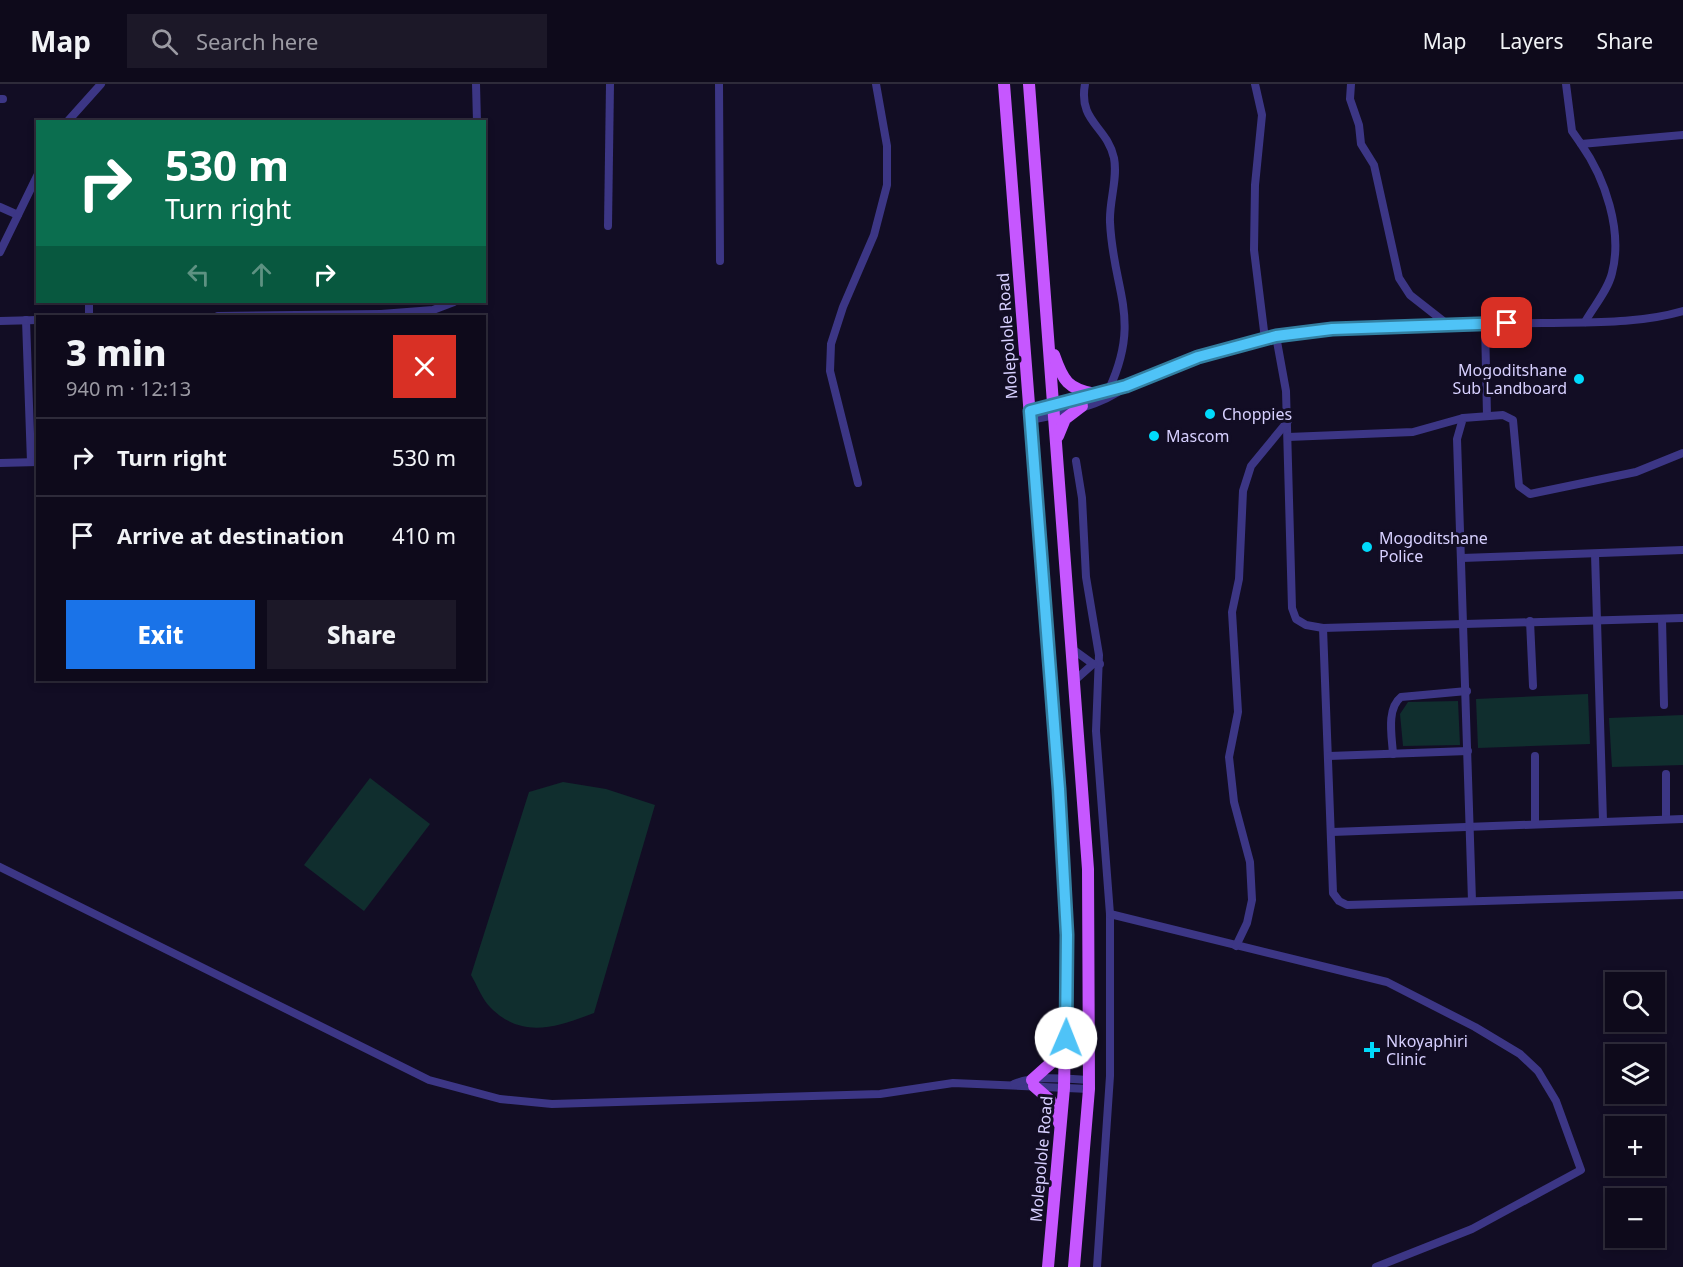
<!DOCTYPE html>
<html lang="en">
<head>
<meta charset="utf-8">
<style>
	:root { --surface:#0e0a1b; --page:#1c1828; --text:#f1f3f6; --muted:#9b9aa3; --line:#2e2b3a; --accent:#1a73e8 }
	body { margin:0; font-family:"Noto Sans",sans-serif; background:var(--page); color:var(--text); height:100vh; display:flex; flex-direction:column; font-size:22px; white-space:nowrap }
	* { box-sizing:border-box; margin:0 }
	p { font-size:20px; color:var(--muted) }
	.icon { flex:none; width:33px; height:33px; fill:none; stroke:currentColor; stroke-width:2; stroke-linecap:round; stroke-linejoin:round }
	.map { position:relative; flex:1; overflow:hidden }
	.side { position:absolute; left:36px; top:231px; width:450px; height:366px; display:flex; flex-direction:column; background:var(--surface); border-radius:0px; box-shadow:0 3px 9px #0003,0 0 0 2px var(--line) }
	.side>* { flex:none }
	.hud { position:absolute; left:36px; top:36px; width:450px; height:183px; border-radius:0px; box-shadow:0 3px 9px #0003,0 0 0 2px var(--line); background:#0b6e4f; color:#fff; overflow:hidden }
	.tools { position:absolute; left:1605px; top:888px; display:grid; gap:12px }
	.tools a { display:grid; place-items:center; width:60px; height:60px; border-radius:0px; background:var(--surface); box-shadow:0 3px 9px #0003,0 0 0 2px var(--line); font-size:30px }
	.pin { position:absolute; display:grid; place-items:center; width:51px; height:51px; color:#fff; margin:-26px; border-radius:12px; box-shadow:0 3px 9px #0006 }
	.me { position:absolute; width:66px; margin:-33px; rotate:1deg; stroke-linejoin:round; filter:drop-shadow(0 0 4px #0008) }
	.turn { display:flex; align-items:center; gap:21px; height:126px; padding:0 30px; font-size:27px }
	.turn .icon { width:78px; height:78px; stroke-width:2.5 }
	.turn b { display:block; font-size:42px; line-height:51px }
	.lanes { display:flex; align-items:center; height:57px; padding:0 30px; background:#0003; justify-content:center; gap:30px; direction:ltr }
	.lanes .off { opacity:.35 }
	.round { display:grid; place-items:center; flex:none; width:63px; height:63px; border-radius:0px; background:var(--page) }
	.summary { display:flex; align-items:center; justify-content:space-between; height:102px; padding:0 30px }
	h1 { font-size:36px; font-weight:800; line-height:45px }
	.action { display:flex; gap:12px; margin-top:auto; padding:12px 30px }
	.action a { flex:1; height:69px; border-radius:0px; background:var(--accent); color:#fff; font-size:24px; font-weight:800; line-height:69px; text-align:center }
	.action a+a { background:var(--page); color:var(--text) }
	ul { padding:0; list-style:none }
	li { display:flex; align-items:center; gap:18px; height:78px; padding:0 30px; border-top:2px solid var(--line) }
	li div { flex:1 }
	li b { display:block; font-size:22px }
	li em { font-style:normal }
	header { display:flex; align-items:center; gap:36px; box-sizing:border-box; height:84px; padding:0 30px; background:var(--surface); border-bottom:2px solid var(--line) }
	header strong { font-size:28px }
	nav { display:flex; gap:33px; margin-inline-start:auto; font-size:21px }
	.search { width:420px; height:54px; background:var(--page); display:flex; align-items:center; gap:15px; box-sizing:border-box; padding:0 21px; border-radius:0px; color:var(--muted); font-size:22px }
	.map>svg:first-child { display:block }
</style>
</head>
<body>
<header>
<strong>Map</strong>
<div class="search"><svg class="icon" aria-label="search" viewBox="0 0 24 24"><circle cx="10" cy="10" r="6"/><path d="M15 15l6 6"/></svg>Search here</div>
<nav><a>Map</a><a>Layers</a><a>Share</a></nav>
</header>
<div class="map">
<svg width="1683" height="1183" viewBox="0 0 1683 1183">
	<rect width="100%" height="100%" fill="#120d24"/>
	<g fill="#102e2e">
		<path d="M1588,610L1590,660L1478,664L1476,615Z"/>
		<path d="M1458,617L1460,661L1403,662L1400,630L1408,618Z"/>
		<path d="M1683,631V681L1612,683L1609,634Z"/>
		<path d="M370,694L430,740L364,827L304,781Z"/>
		<path d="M563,698L606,705L655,721L594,929C557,943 522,956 490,923C482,915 477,901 471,891L529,708Z"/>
	</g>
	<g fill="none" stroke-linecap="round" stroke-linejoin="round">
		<g stroke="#3c3685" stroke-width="8">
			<path d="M476,0L477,38"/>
			<path d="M719,0L720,177"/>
			<path d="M1085,0C1078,38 1107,42 1114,74C1118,95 1109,117 1110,138C1113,207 1142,234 1109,305"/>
			<path d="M1255,0L1262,31L1255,101L1254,166L1265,255"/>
			<path d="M1351,0L1350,15L1359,41L1361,60L1374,81L1399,194L1410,211L1447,240"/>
			<path d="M1566,0L1572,47L1581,60L1683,51"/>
			<path d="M0,15H3"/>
			<path d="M67,38L101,0"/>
			<path d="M1581,60C1605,94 1623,147 1612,189C1608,206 1594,222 1585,238"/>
			<path d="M0,123L18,131"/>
			<path d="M608,142L610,0"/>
			<path d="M0,168L38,90"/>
			<path d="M89,218V232"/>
			<path d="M381,230L433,226L454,218"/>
			<path d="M218,232L381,230V232"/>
			<path d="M26,236L31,378"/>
			<path d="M0,237L38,236"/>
			<path d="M1485,239L1487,332"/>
			<path d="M1276,252L1286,307L1292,524L1296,535L1306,541L1323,544L1683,534"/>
			<path d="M1030,327C1127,308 1214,259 1312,247C1388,237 1467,240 1543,239C1590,238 1638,240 1683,227"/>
			<path d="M1031,336C1060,330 1101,322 1125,303"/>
			<path d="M1288,353L1413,348L1463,334"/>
			<path d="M1076,377L1082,414L1086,493L1099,571L1096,647L1110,830V992L1097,1183"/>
			<path d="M0,379L38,378"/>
			<path d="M858,399L830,287L831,260L843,223L874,151L887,101V62L876,0"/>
			<path d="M1595,470L1603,737"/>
			<path d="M1462,474L1683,466"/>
			<path d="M1662,535L1664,621"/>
			<path d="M1530,537L1533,602"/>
			<path d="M1323,544L1333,809L1339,817L1347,821L1683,811"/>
			<path d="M1071,564L1093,580H1100"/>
			<path d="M1074,597L1093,580"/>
			<path d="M1393,670C1392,653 1386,625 1401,613L1467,607"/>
			<path d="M1329,672L1468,667"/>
			<path d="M1666,735V690"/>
			<path d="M1535,740V672"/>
			<path d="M1332,748L1683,735"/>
			<path d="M0,783L429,996L500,1015L552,1020L880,1010L953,999L1089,1005"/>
			<path d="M1472,817L1457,355L1463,334L1503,331L1513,336L1519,402L1530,410L1636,388L1683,369"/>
			<path d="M1110,830L1387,898L1475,943L1520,970L1538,987L1556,1017L1581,1086L1472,1145L1376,1183"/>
			<path d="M1236,862L1247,839L1252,816L1250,778L1234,718L1229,673L1238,628L1232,528L1239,495L1243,407L1251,382L1288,337"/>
			<path d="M1014,1000C1035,991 1066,995 1089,996"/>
		</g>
		<g stroke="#c657ff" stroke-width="12">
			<path d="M1004,0L1059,705L1067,851L1064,1004L1048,1183"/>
			<path d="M1029,0L1088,785L1089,1005L1074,1183"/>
			<path d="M1054,271C1063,297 1068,305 1095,310"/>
			<path d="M1058,352L1065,335L1082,322"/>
			<path d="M1032,996L1051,979L1063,958"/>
			<path d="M1034,1002L1051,1017L1059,1039"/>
		</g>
	</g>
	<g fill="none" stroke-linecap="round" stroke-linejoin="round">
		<defs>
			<path id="route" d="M1066,954L1067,851L1059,705L1030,327L1126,302L1198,273L1276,252L1332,245L1507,239"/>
		</defs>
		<use href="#route" stroke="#337fa1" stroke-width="15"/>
		<use href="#route" stroke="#4fc3f7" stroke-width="10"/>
	</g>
	<g fill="#00dafb" stroke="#120d24" stroke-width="2">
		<circle cx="1579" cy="295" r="6"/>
		<circle cx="1210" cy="330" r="6"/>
		<circle cx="1154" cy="352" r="6"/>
		<circle cx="1367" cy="463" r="6"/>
		<path d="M1369 957h6v6h6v6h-6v6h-6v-6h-6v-6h6z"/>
	</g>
	<g text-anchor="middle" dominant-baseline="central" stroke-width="6" stroke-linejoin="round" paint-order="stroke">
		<g font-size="16" fill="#d7d0ff" stroke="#120d24">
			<text transform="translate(1007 252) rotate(-94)">Molepolole Road</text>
			<text transform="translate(1041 1075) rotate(-85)">Molepolole Road</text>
		</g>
		<g font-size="16" fill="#d7d0ff" stroke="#120d24" text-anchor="start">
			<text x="1567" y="286" text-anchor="end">Mogoditshane<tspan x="1567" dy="18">Sub Landboard</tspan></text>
			<text x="1222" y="330">Choppies</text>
			<text x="1166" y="352">Mascom</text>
			<text x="1379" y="454">Mogoditshane<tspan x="1379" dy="18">Police</tspan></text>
			<text x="1386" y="957">Nkoyaphiri<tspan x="1386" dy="18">Clinic</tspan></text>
		</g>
	</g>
</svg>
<div class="tools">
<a><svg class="icon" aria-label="search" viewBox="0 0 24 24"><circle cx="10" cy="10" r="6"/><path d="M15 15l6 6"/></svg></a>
<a><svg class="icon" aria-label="layers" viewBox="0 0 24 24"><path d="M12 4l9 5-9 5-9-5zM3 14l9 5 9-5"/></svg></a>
<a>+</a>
<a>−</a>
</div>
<div class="pin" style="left:1507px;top:239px;background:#d93025"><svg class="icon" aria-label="arrive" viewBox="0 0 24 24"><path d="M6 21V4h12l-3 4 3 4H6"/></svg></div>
<svg class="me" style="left:1066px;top:954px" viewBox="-20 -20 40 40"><circle r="19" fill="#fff"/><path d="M0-13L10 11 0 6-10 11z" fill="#4fc3f7"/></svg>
<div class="hud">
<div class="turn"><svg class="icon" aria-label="right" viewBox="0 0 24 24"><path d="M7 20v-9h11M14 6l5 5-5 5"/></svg><div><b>530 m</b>Turn right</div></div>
<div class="lanes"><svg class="icon off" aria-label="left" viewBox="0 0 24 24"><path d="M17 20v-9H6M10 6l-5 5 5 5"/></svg><svg class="icon off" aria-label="ahead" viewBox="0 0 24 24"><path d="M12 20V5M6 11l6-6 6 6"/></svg><svg class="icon" aria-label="right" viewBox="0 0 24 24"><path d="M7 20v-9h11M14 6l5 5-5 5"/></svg></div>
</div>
<section class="side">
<div class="summary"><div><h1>3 min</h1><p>940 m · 12:13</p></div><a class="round" style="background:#d93025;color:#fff"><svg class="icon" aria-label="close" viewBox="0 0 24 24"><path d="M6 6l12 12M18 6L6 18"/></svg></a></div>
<ul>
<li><svg class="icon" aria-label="right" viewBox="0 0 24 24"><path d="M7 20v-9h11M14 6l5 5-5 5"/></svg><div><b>Turn right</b></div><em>530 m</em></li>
<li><svg class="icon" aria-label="arrive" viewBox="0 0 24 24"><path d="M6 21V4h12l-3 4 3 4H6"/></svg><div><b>Arrive at destination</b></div><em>410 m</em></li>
</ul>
<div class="action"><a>Exit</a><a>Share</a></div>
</section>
</div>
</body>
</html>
